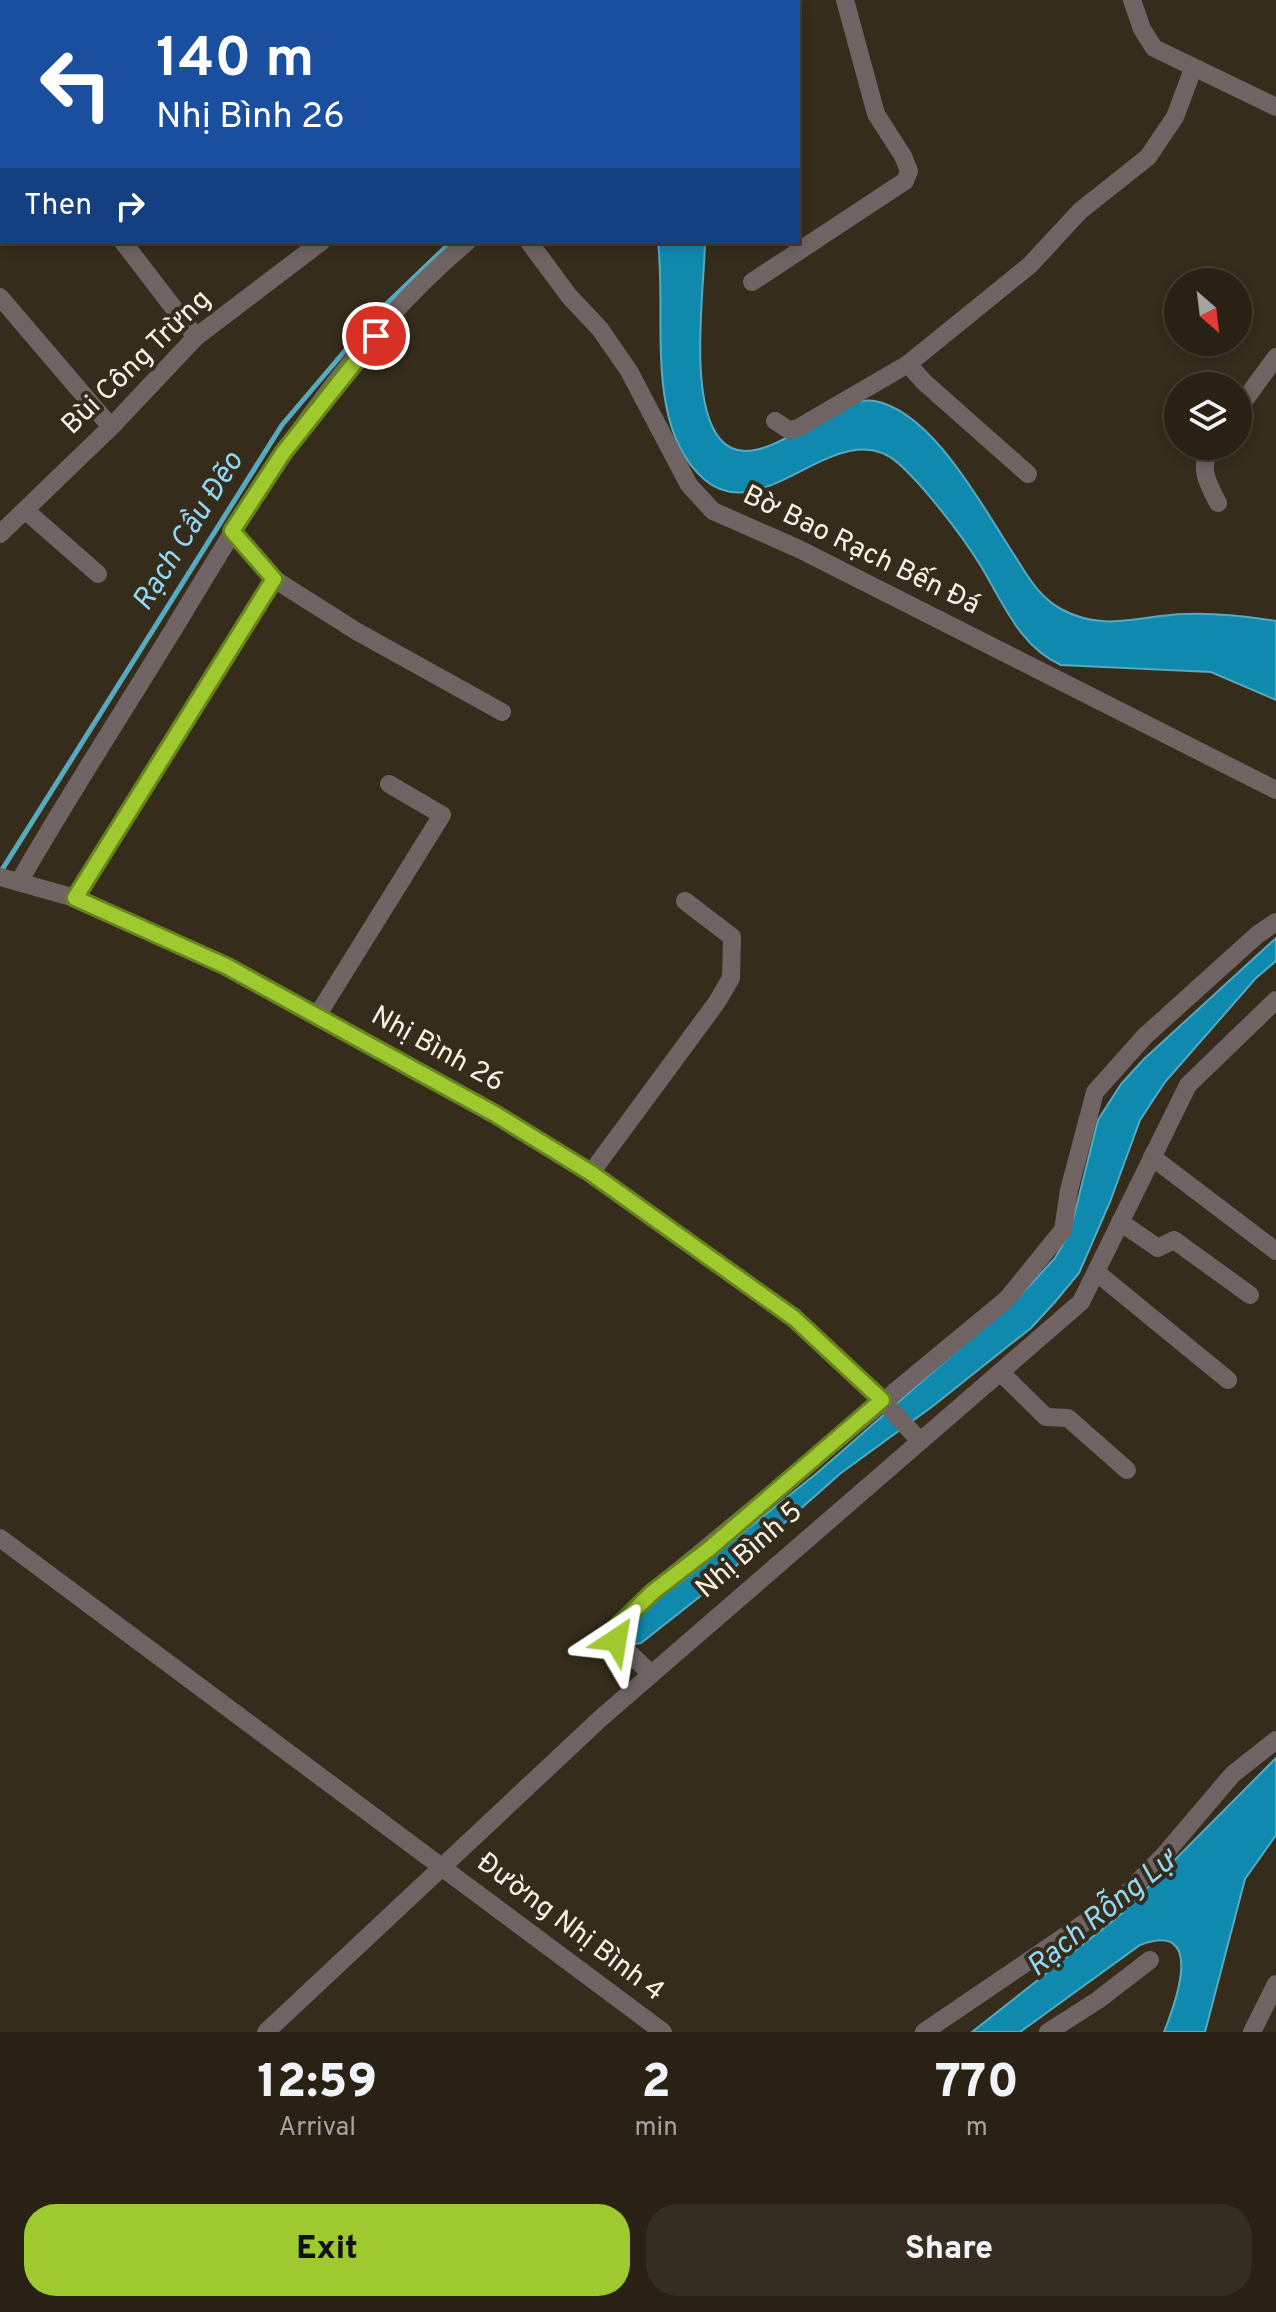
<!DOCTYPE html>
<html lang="en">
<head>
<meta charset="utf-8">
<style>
	:root { --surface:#282114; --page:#342e22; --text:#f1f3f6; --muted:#a5a3a0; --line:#443e34; --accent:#9eca2f }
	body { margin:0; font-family:Overpass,sans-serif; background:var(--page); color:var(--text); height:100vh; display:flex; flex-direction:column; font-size:30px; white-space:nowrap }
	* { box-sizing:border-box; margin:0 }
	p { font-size:26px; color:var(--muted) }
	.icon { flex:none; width:44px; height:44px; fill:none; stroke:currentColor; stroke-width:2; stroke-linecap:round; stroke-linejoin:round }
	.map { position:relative; height:2032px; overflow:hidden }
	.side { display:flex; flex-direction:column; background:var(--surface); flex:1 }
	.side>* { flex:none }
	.banner { position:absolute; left:0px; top:0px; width:800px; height:244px; box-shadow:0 4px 12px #0003,0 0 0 2px var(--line); background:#1a4fa0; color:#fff; overflow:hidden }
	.needle { width:52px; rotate:152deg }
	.buttons { position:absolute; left:1164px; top:268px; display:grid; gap:16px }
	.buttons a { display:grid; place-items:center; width:88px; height:88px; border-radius:50%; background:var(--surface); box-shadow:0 4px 12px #0003,0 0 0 2px var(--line); font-size:40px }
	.pin { position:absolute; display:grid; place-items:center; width:68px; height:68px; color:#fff; margin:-34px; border:4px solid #fff; border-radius:50%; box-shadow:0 2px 8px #0007 }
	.me { position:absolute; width:88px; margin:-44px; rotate:33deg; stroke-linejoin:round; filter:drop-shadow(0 0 6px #0008) }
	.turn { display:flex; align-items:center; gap:28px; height:168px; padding:0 24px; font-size:36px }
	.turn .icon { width:104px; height:104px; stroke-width:2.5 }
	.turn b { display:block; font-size:56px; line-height:68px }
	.then { display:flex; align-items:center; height:76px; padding:0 24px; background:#0003; gap:16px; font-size:30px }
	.eta { display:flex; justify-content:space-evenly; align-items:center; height:136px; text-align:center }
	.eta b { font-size:48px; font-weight:800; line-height:56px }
	.primary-button { display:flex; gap:16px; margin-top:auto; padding:16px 24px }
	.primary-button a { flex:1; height:92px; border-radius:32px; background:var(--accent); color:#111; font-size:32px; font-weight:800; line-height:92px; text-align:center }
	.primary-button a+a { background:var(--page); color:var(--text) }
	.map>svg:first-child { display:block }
</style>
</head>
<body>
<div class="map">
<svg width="1276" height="2032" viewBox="0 0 1276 2032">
	<rect width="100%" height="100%" fill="#362c1b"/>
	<g fill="#1089ae" stroke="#56a9bf" stroke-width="2">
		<path d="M658,242H705C704,291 688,401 720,439C756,483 832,392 875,401C932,412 981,504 1011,550C1026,573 1037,596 1061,609C1105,633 1139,615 1185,614C1216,613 1246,616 1276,621V700L1211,672L1061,665C1019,647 1002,600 979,563C961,534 923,485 898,463C839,411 764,530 705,480C643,427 667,315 658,242Z"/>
		<path d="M1276,938V961L1256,978L1165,1082L1140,1120L1110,1202L1079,1273L1055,1302L1031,1328L933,1406L841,1473L712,1587L641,1643L629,1645L624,1640L625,1622L684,1580L817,1473L1020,1296L1055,1258L1070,1232L1098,1120L1121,1084L1144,1059Z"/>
		<path d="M1276,1758V1835L1245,1879L1205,2032H1164C1176,2002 1206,1920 1140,1945L1020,2032H972L1119,1916Z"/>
	</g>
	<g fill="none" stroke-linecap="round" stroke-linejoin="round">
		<g stroke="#56a9bf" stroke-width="5">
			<path d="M406,2L412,0"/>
			<path d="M0,873L282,425L377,313L451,242"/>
		</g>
		<g stroke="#6f6364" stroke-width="18">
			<path d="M604,0L605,2"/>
			<path d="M1132,0L1142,29L1154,48L1276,107"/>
			<path d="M288,2L290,0"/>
			<path d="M748,2L754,0"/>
			<path d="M0,48H2"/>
			<path d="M0,171H2"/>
			<path d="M123,242L196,337"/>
			<path d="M529,242L569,296L600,329L629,371L689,485L713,511L799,549L1276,790"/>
			<path d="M752,282L905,181L909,171L903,156L876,114L845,0"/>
			<path d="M0,297L111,427"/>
			<path d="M1238,409L1276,357"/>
			<path d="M775,421L789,430L798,428L908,364"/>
			<path d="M1212,446C1198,467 1207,482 1218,503"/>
			<path d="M1028,474L924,382L908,364L1030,265L1080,211L1148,157L1175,117L1193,69"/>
			<path d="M25,510L98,574"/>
			<path d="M232,531L274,579L356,631L502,712"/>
			<path d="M0,534L111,427L196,337L321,242"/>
			<path d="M0,877L75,898L226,966L495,1114L591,1173L794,1318L882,1400L920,1441"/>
			<path d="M19,882C71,791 129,703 184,612C263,481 348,342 467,242"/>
			<path d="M75,898L274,579"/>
			<path d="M317,1016L442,815L389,784"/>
			<path d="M1152,1157L1276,1251"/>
			<path d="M591,1173L717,1002L731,978L732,937L685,901"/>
			<path d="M1120,1222L1158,1248L1174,1240L1250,1295"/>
			<path d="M1096,1272L1228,1380"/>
			<path d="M1000,1372L1046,1417L1068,1418L1127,1470"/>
			<path d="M0,1538L663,2032"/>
			<path d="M651,1674L616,1640L617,1627L653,1592L1007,1299L1063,1230L1069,1190L1095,1092L1145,1036L1257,935L1276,922"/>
			<path d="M266,2032L601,1718L1081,1302L1188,1085L1276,1000"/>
			<path d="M924,2032L1124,1896L1164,1855L1233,1774L1276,1740"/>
			<path d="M1048,2032L1098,2000L1150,1960"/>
			<path d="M1252,2032L1276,1984"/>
		</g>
	</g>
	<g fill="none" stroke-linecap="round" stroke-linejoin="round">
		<defs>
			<path id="route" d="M376,336L283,453L232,531L274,579L75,898L226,966L495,1114L591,1173L794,1318L882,1400L709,1549L653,1592L617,1627L616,1640"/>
		</defs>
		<use href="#route" stroke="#67831f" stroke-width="20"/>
		<use href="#route" stroke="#9eca2f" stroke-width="14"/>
	</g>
	<g text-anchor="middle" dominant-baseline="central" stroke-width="8" stroke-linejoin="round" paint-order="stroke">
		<g font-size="28" fill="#f9f3e8" stroke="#362c1b">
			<text transform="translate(137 363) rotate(-44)">Bùi Công Trừng</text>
			<text transform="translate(861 551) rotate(26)">Bờ Bao Rạch Bến Đá</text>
			<text transform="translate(437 1050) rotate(29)">Nhị Bình 26</text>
			<text transform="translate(750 1551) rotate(-41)">Nhị Bình 5</text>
			<text transform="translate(570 1928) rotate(37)">Đường Nhị Bình 4</text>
		</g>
		<g font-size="30" font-style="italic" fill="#90d9f7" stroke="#362c1b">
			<text transform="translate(189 532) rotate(-58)">Rạch Cầu Đẽo</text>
			<text transform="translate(1103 1914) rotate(-39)">Rạch Rỗng Lự</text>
		</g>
	</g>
</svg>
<div class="buttons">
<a><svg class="needle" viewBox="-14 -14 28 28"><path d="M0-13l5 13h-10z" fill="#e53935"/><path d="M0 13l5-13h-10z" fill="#a5a3a0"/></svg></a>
<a><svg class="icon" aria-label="layers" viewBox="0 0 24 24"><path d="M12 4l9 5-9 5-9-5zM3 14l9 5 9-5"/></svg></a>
</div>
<div class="pin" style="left:376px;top:336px;background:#d93025"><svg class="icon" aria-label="arrive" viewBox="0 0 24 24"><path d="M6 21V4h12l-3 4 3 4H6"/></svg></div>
<svg class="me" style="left:616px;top:1640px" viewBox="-20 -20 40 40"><path d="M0-17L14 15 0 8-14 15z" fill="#9eca2f" stroke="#fff" stroke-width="4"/></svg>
<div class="banner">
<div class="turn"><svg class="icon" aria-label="left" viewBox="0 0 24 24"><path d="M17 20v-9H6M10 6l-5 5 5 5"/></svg><div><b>140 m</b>Nhị Bình 26</div></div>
<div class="then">Then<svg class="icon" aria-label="right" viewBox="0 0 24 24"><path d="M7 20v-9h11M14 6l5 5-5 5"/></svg></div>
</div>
</div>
<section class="side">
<div class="eta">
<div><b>12:59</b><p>Arrival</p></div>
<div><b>2</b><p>min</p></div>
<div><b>770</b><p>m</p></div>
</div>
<div class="primary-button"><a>Exit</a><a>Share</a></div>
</section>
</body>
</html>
